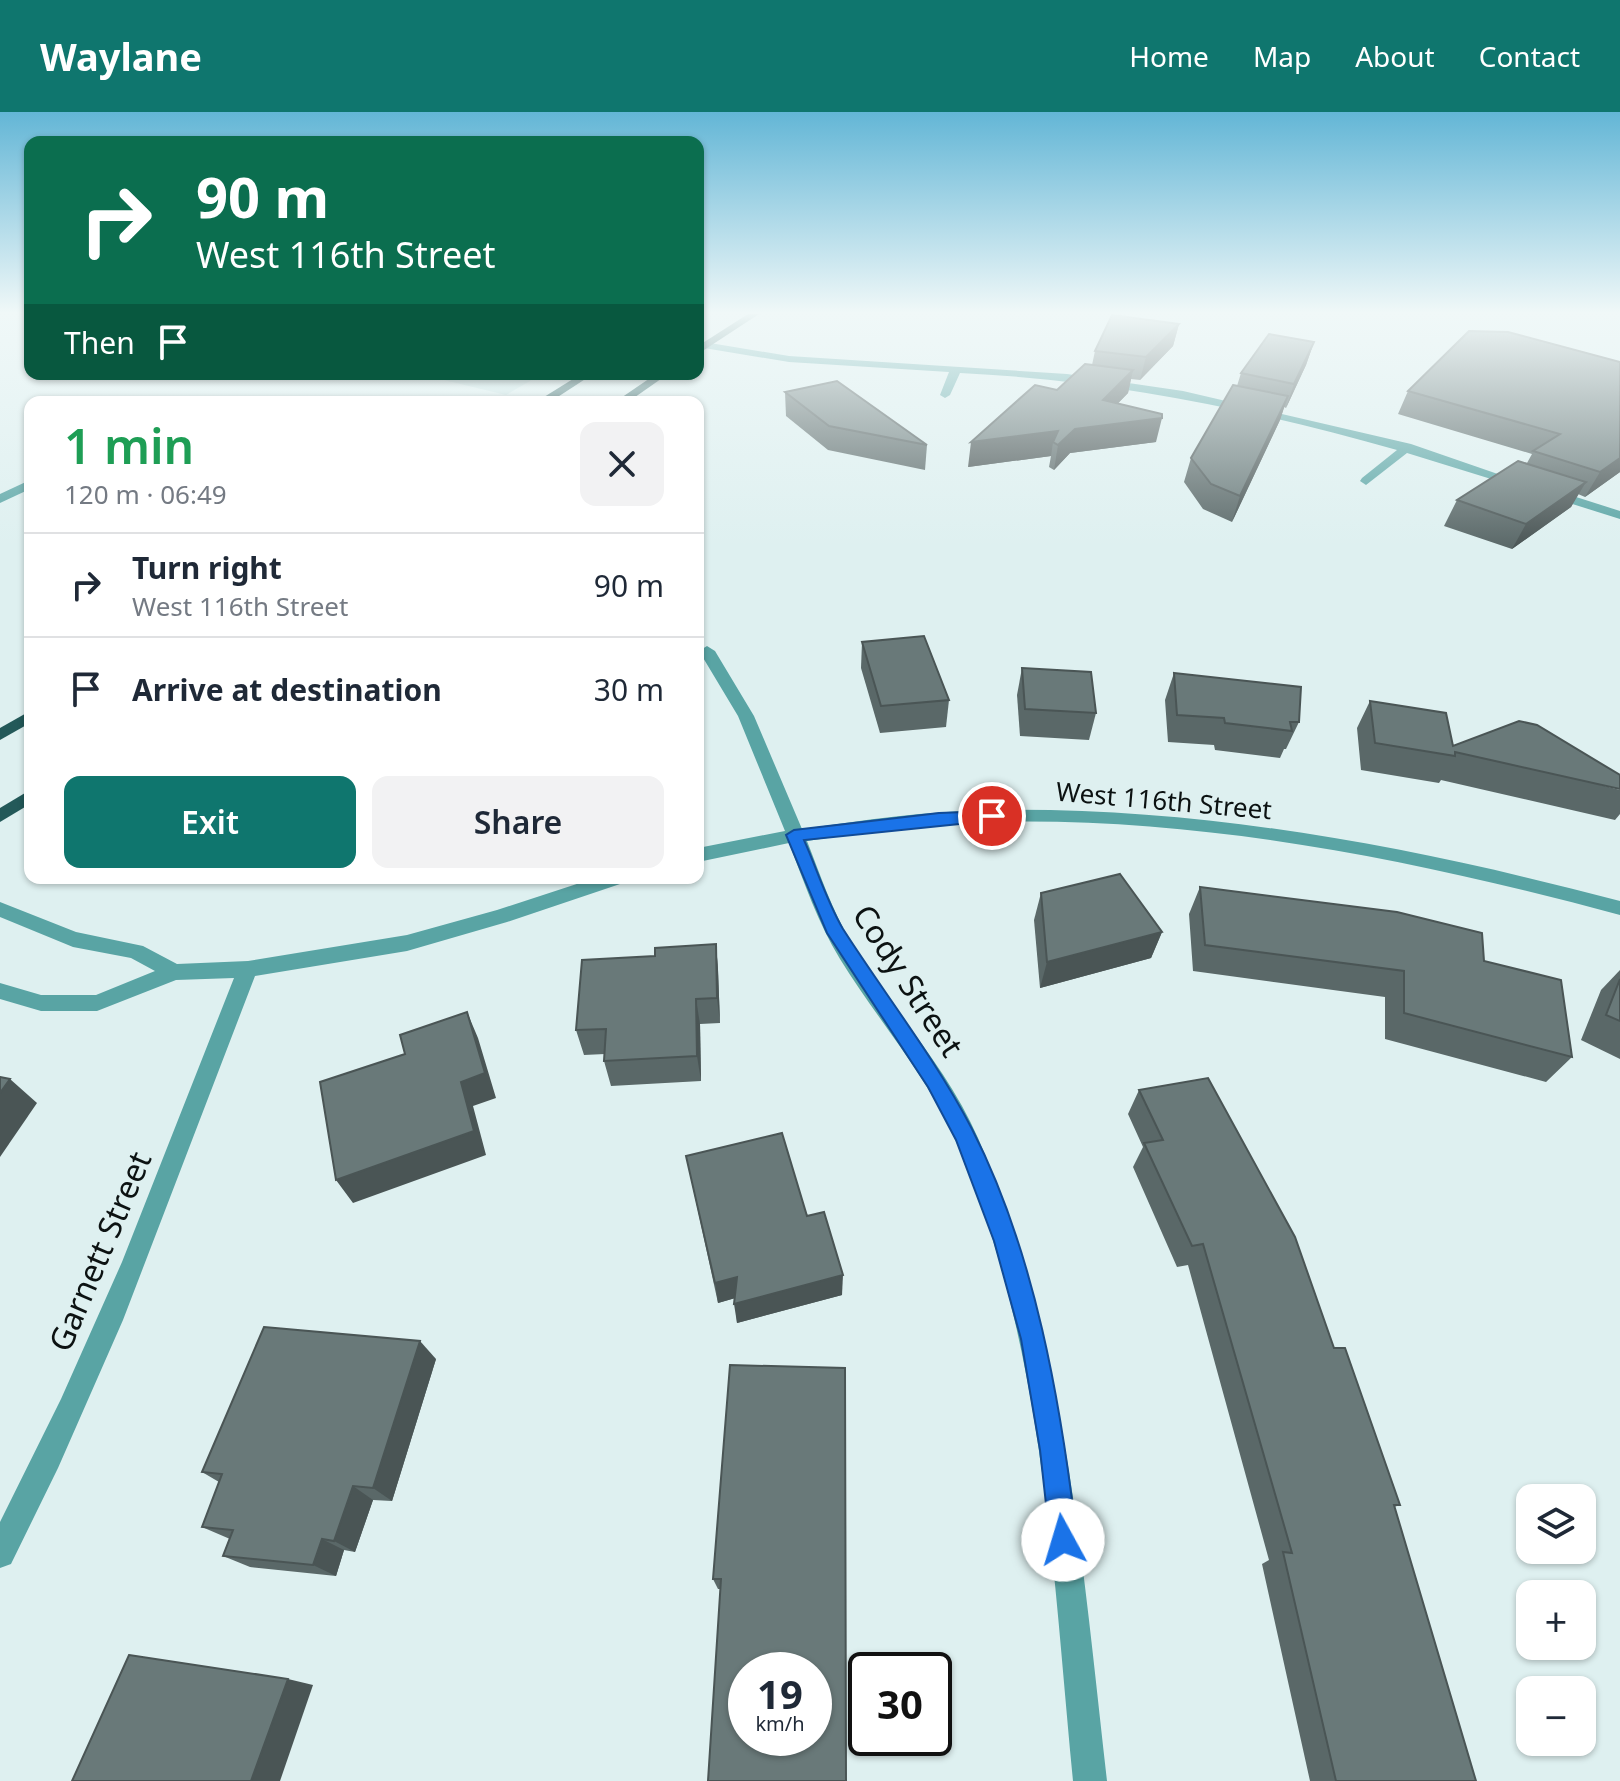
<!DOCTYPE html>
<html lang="en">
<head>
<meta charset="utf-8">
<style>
	:root { --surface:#fff; --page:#f2f2f3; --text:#1f2937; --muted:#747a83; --line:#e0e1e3; --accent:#0f766e }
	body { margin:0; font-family:"Noto Sans",sans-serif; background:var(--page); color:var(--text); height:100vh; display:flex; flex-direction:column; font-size:30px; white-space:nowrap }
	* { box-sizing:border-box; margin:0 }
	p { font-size:26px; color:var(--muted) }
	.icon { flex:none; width:44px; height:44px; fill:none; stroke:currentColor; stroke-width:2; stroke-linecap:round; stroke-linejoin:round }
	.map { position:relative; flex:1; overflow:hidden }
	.panel { position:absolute; left:24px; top:284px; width:680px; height:488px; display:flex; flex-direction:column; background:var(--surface); border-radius:16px; box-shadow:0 2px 6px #0004 }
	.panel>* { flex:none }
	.guide { position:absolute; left:24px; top:24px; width:680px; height:244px; border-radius:16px; box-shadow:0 2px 6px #0004; background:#0b6e4f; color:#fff; overflow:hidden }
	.fabs { position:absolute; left:1516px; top:1372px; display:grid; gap:16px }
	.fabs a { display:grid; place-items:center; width:80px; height:80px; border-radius:16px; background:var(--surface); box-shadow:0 2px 6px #0004; font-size:40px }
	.speed { position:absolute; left:728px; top:1540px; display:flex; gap:16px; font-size:40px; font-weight:700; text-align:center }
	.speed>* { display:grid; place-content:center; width:104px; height:104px; border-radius:50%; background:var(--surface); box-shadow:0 2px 6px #0004; line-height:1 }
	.speed small { font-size:20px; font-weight:400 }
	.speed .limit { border:4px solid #111; border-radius:12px; background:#fff; color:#111 }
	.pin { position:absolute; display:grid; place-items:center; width:68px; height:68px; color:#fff; margin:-34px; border:4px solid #fff; border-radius:50%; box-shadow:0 2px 8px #0007 }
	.me { position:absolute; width:88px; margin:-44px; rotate:354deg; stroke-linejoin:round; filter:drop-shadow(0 0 6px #0008) }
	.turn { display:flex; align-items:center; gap:28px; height:168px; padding:0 40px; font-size:36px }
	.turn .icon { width:104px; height:104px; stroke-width:2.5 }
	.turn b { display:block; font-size:56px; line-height:68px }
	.then { display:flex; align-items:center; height:76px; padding:0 40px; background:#0003; gap:16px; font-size:30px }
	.round { display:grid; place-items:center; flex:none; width:84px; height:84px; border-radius:16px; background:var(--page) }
	.headline { display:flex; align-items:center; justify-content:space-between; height:136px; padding:0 40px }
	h1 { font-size:48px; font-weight:600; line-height:60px; color:#1e9e55 }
	.primary-button { display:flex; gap:16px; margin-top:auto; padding:16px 40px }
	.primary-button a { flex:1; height:92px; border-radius:16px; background:var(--accent); color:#fff; font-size:32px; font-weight:600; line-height:92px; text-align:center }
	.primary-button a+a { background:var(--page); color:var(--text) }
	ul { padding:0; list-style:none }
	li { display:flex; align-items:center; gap:24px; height:104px; padding:0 40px; border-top:2px solid var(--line) }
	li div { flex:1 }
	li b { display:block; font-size:30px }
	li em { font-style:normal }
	header { display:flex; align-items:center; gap:48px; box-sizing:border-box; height:112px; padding:0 40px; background:var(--accent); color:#fff }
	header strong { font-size:38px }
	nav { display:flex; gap:44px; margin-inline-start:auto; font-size:28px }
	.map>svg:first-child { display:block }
</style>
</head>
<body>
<header>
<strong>Waylane</strong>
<nav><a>Home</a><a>Map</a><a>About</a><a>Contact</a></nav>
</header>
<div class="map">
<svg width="1620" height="1669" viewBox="0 0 1620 1669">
	<rect width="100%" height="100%" fill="#def0f0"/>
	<path fill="#c8e3e3" d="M419,262H542L506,283Z"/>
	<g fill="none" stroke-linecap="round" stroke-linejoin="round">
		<g fill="#59a4a4" fill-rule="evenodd">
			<path d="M698,229L789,244L1067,262L1183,279L1411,332L1527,372L1517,375L1407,341L1366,373L1360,369L1362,366L1397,338C1253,297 1109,268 960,261L950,283L945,286L940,283L949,260L789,250L698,235Z"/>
			<path d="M30,368V377L0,391V382Z"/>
			<path d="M1551,377L1620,399V407L1547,384L1545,381Z"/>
			<path d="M707,534L715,539L754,604L802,717C864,708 927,699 990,698C1203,694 1415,735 1620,789V803C1415,748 1201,704 987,710C927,712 866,720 807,729C820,762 832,798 850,828C890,896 946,953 978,1026C1066,1229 1082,1451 1107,1669H1073C1052,1454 1044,1225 954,1025C925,961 877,907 840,847C818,811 804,770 789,731L698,750V736L785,719L738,604L699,539Z"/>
			<path d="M595,766H625L623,771L507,810L407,839L255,864L123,1208L58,1356L11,1452L0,1456V1410L61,1287L122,1150L234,866L176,868L97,899H41L0,887V871L41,883H96L155,859L131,846L73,835L0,805V790L76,820L143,834L177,852L248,849L407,823L497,798Z"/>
		</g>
		<g fill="#235959" fill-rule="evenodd">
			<path d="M748,202H759L698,242V234Z"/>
			<path d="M581,262H593L550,290H536Z"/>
			<path d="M656,262H668L628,290H615Z"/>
			<path d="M30,599V611L0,628V616Z"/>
			<path d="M30,678V692L0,710V696Z"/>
		</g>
	</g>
	<g fill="#5a6868">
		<path d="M1179,212L1173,234L1140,268L1131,267L1128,281L1117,292L1156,330L1070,341L1054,358L1049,355L1051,344L968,355L1057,278L1092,253L1095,239Z"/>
		<path d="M1469,219L1620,360L1585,385L1578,382L1571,395L1512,437L1444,414L1457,388L1527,351L1532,342L1398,302L1408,279Z"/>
		<path d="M1314,230L1306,253L1286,296L1284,295L1280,308L1232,410L1203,397L1184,370L1191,346L1237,274L1241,261Z"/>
		<path d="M785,280L927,333L925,358L828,338L786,304Z"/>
		<path d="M862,530L949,588L946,615L880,621L861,556Z"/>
		<path d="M1022,556L1096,601L1089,628L1020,624L1017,583Z"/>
		<path d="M1174,561L1299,610L1286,637H1284L1280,646L1215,638L1214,633L1168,630L1165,588Z"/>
		<path d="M1370,589L1453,634L1620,678V702L1615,708L1441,668L1439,671L1361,658L1357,616Z"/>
		<path d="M1200,775L1484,849L1572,945L1546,970L1385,927V885L1193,859L1189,802Z"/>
		<path d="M1041,781L1162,820L1151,846L1040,876L1034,808Z"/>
		<path d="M716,832L718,858L720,911L700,912L701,969L611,974L604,949L605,942L584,943L576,918L655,844Z"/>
		<path d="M1620,858V947L1581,928L1601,878Z"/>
		<path d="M1139,978L1334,1236L1400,1393L1394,1395L1476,1669H1310L1262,1452L1269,1448L1188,1153L1177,1155L1133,1055L1143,1035L1128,1002Z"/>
		<path d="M686,1044L807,1104L842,1183L737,1211L735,1186L718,1191Z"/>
		<path d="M436,1247L392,1389L373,1388L355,1440L344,1438L336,1464L250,1455L223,1444L230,1427L202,1415L219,1370L202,1360Z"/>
		<path d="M730,1253L720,1477H718L713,1467Z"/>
	</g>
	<g fill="#4a5555">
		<path d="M1179,212L1173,234L1140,268L1146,245Z"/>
		<path d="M1314,230L1306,253L1286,296L1294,272Z"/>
		<path d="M1133,258L1128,281L1098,312L1103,288Z"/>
		<path d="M1288,284L1280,308L1232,410L1240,384Z"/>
		<path d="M1162,306L1156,330L1070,341L1054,358L1058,333L1075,317Z"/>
		<path d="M1058,319L1053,330L1051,344L968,355L971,330Z"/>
		<path d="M1620,346V360L1585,385L1600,360Z"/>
		<path d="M1586,370L1571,395L1512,437L1526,412Z"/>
		<path d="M1162,820L1151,846L1040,876L1047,850Z"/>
		<path d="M716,832L718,858L720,911L717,886Z"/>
		<path d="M696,887L700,912L701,969L697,944Z"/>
		<path d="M467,900L478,926L496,986L473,994L486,1043L353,1091L336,1068L461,970Z"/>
		<path d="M10,967L37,991L0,1045V981Z"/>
		<path d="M843,1163L842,1183L737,1211L734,1192Z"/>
		<path d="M737,1165L739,1185L718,1191L715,1171Z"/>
		<path d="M420,1229L436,1247L392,1389L373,1376Z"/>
		<path d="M353,1374L373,1388L355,1440L334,1429Z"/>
		<path d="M322,1427L344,1438L336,1464L313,1453Z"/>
		<path d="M288,1567L313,1573L280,1669H251Z"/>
	</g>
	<g fill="#697979" stroke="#4a5555" stroke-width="2" fill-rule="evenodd">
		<path d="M1112,203L1179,212L1146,245L1095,239Z"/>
		<path d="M1469,219L1508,220L1620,250V346L1600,360L1533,339L1560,322L1408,279Z"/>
		<path d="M1269,222L1314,230L1294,272L1241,261Z"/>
		<path d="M1085,252L1133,258L1103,288L1162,302V306L1075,317L1058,333L1053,330L1058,319L971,330L1035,273L1057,278Z"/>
		<path d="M837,269L927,333L829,314L785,280Z"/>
		<path d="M1233,273L1288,284L1240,384L1211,372L1191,346Z"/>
		<path d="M1518,349L1586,370L1526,412L1457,388Z"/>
		<path d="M924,524L949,588L881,594L862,530Z"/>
		<path d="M1022,556L1091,560L1096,601L1025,597Z"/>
		<path d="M1174,561L1301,575L1299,610H1290L1292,619L1225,611L1224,606L1177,603Z"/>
		<path d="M1370,589L1446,601L1453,634L1519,609L1537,613L1620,663V677L1455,640V644L1375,631Z"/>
		<path d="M1120,762L1162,820L1047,850L1041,781Z"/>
		<path d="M1200,775L1397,800L1482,821L1484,849L1561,868L1572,945L1404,901V859L1205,833Z"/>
		<path d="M716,832L717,886L696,887L697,944L604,949L606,917L576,918L582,848L655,844V836Z"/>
		<path d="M1620,867V909L1606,903Z"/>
		<path d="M467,900L485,961L461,970L474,1019L336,1068L320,970L405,942L400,923Z"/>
		<path d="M0,965L10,967L0,981Z"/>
		<path d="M1208,966L1295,1125L1334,1236H1345L1400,1393H1394L1476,1669H1336L1283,1440L1292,1441L1203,1132L1192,1134L1144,1031L1163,1028L1139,978Z"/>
		<path d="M782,1021L807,1104L824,1100L843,1163L734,1192L737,1165L715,1171L686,1044Z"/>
		<path d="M264,1215L420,1229L373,1376L353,1374L334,1429L322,1427L313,1453L223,1444L233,1418L202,1415L222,1362L202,1360Z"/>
		<path d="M730,1253L845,1256L846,1669H708L721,1467H713ZM746,1558H814V1626H746Z"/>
		<path d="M129,1543L288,1567L251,1669H72Z"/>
	</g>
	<linearGradient id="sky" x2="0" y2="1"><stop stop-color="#63b6d6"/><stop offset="0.46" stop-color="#f0f8f8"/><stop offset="1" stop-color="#f0f8f8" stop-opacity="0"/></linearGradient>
	<rect width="1620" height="436" fill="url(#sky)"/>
	<path fill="#1a73e8" stroke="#114b97" stroke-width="2" d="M992,699L1000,704L998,708L804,728C817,757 827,790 843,817C886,884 935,946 972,1017C1035,1140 1061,1291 1077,1428L1073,1438L1063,1442L1054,1438L1050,1428L1040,1338L1021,1227L994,1129L956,1028L928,975L827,821L786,723L794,718L939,701Z"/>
	<g text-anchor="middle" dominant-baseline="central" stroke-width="6" stroke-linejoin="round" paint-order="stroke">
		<g font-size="26" fill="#0c1212" stroke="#def0f0">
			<text transform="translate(1164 688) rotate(5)">West 116th Street</text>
		</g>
		<g font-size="32" fill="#0c1212" stroke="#def0f0">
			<text transform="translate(909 868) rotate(57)">Cody Street</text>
			<text transform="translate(99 1139) rotate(-67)">Garnett Street</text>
		</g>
	</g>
</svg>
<div class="fabs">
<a><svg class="icon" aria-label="layers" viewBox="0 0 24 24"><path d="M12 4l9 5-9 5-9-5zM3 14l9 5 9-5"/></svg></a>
<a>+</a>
<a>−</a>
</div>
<div class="speed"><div>19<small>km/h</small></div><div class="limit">30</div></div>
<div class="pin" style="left:992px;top:704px;background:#d93025"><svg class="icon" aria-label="arrive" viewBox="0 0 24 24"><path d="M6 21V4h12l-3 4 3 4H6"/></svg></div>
<svg class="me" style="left:1063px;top:1428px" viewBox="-20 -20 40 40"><circle r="19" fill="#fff"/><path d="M0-13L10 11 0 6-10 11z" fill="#1a73e8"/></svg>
<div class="guide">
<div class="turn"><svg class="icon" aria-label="right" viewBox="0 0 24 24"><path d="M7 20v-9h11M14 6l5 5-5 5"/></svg><div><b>90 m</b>West 116th Street</div></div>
<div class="then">Then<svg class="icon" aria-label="arrive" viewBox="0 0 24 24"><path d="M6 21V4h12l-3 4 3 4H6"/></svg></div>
</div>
<section class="panel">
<div class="headline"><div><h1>1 min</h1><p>120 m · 06:49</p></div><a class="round"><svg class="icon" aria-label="close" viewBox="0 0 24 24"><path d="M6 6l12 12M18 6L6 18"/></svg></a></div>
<ul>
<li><svg class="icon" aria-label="right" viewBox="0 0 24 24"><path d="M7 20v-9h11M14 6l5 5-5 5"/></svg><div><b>Turn right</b><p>West 116th Street</p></div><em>90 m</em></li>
<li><svg class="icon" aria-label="arrive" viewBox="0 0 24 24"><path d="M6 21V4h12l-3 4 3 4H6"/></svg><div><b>Arrive at destination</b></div><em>30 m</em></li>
</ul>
<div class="primary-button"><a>Exit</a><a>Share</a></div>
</section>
</div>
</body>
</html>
